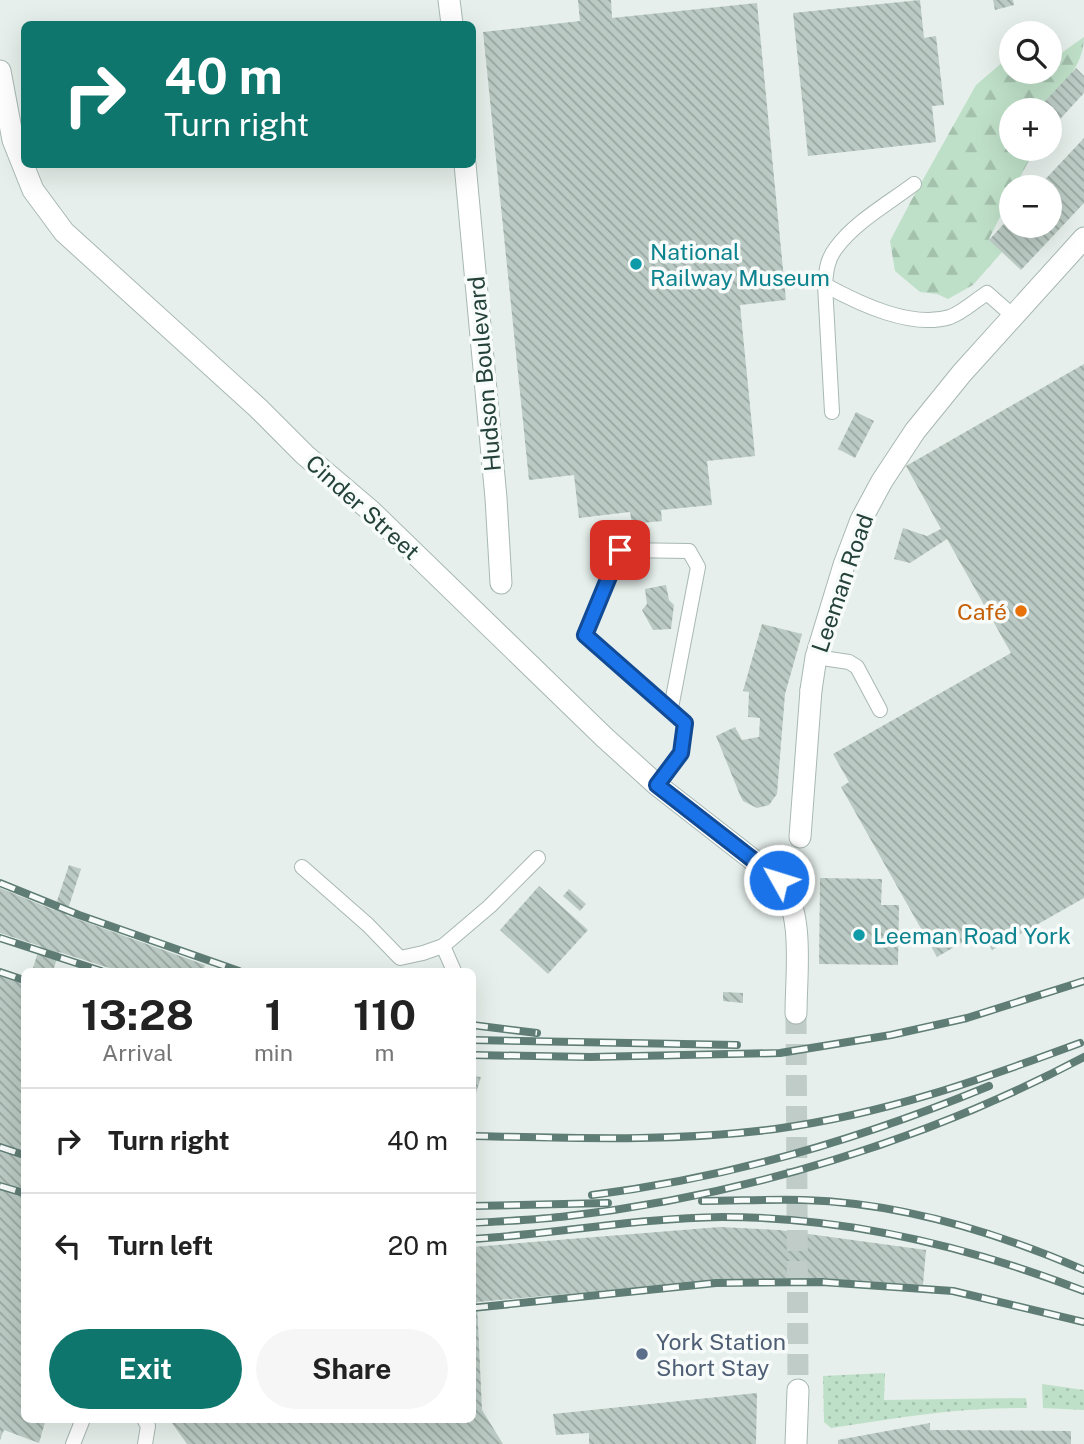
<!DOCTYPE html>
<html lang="en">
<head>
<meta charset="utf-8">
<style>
	:root { --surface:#fff; --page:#f6f6f6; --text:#222; --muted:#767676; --line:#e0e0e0; --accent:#0f766e }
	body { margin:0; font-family:"Public Sans",sans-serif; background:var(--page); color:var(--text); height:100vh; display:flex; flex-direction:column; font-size:26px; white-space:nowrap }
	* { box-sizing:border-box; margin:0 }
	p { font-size:23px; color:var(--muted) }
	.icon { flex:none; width:38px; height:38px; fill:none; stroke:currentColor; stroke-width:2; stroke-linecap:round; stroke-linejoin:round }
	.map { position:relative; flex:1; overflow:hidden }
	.panel { position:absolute; left:21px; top:968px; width:455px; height:455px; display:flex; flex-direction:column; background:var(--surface); border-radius:10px; box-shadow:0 7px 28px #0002 }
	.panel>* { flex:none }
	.top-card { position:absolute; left:21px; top:21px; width:455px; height:147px; border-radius:10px; box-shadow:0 7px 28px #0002; background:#0f766e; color:#fff; overflow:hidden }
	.buttons { position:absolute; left:999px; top:21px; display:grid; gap:14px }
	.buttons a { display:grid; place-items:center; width:63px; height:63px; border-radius:50%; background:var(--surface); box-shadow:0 7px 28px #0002; font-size:35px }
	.pin { position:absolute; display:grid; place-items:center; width:60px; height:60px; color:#fff; margin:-30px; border-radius:14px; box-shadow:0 4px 10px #0006 }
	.me { position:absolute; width:77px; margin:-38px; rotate:309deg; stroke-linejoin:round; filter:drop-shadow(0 0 5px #0008) }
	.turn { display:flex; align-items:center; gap:24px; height:147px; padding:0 28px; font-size:32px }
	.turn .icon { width:91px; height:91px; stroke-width:2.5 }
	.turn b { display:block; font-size:49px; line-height:60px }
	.eta { display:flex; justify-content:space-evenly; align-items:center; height:119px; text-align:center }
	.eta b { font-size:42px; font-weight:700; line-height:49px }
	.button { display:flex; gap:14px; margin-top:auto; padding:14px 28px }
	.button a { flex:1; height:80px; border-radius:42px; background:var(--accent); color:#fff; font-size:28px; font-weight:700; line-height:80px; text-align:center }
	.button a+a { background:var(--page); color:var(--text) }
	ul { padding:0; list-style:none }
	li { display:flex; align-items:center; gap:21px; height:105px; padding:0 28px; border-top:2px solid var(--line) }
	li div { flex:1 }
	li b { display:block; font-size:26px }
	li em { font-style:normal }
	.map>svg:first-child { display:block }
</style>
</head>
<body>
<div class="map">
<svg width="1084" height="1444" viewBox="0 0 1084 1444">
	<defs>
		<pattern id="grass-dots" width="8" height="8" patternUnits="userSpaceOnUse" patternTransform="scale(1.75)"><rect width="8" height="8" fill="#bfe0c8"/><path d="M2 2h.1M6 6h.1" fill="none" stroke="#a4c1ad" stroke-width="1.8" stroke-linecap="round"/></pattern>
		<pattern id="forest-firs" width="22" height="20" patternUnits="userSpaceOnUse" patternTransform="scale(1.75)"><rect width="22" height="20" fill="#bfe0c8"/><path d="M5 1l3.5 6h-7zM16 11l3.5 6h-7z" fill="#a4c1ad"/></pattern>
		<pattern id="building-back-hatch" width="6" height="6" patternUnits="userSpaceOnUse" patternTransform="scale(1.75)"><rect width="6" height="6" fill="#bbcac4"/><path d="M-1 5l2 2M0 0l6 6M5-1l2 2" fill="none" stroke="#98a6a0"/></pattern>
	</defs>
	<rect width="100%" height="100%" fill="#e6efeb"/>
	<g fill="url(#grass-dots)">
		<path d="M885,1373L884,1400L1026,1398L1027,1408C960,1407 896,1418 831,1428L824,1422L823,1376Z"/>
		<path d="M1042,1384L1084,1390V1410L1043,1408Z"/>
	</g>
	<path fill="url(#forest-firs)" d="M1084,37C1084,69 1058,88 1037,110H1012V149H1035L1015,187H1012L1011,195L989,239L1002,252L973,285L948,299L937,294L920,292L895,271L890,241L911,201L976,85L1011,55L1012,72H1050V61Z"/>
	<g fill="url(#building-back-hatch)">
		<path d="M578,0H611L612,18L757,3L786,300L740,305L755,456L707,461L712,505L661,510L662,521L632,524L630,512L579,518L574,475L529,480L483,32L580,21Z"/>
		<path d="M920,0L924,38L936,36L944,105L932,106L936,142L808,156L793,13Z"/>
		<path d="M993,0H1013L1014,5L995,10Z"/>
		<path d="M1076,68L1084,76V93L1050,130V110H1037Z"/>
		<path d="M1084,138V203L1021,270L989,240L1012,215V226H1050V187H1038Z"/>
		<path d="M1084,364V898L992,950L982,931L937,957L841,787L849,782L833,754L1011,653L947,539L910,563L894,559L903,528L927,536L941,529L906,466Z"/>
		<path d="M856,412L874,421L855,458L838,449Z"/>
		<path d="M666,585L669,600L674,605L671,629L653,630L642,610L647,604L645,589Z"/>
		<path d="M762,624L802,634L785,694L777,794L769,805L757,808L743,801L740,795L716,736L735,727L742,740L759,737L760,718L748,717L749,692L743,691Z"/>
		<path d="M69,865L81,869L66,915L205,965L203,971H119L59,952L53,971H32L40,946L0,933V888L54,910Z"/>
		<path d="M820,878L882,879L881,905H899L898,965L819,964Z"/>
		<path d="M539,886L588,930L548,974L500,930Z"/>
		<path d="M569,889L586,904L580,911L563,896Z"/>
		<path d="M0,976L24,984V1419H46L39,1443L4,1430L0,1440Z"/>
		<path d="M723,992L743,993V1003L723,1001Z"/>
		<path d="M472,1076L481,1077L472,1106Z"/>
		<path d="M720,1227L779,1230L926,1250L923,1285L818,1278L724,1280L477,1302L482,1410L503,1444H187L169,1419H472V1247Z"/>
		<path d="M757,1393L756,1444H589V1433L556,1435L553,1414Z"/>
		<path d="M930,1423V1430L1071,1431V1444H838V1440Z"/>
	</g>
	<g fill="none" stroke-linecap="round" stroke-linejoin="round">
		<path stroke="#bfccc8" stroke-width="21" stroke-dasharray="21 10" stroke-linecap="butt" d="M796,1013L798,1390"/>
		<defs>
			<g id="service">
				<path d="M825,285C858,303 911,329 950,317C962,313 976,300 987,293L1012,315"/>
				<path d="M832,412L825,285C826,272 827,259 836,248C855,222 889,203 914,184"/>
				<path d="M816,657L849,662L857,667L880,710"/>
				<path d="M657,785L681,753L686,723L585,635L620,550L689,551L698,567L671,708"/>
				<path d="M302,867L368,925L400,958L423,953L443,946L490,906L538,858"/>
				<path d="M443,946L454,971"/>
				<path d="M144,1419L148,1426L145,1444"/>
				<path d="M73,1444L83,1419"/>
			</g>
			<g id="pedestrian">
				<path d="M449,0L452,24"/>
				<path d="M465,164L496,498L501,583"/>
				<path d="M800,837L811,690"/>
			</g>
			<path id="minor" d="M811,690L816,657L844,565L861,520L882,481L915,431L962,373L1084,238"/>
			<g id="tertiary">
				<path d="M0,71L13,140L33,190L64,232L258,408L305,455L371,511L604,737L657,785L779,880C805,912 796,974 796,1013"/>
				<path d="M796,1444L798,1390"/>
			</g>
		</defs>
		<use href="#service" stroke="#a8b8b2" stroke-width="16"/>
		<use href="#pedestrian" stroke="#a8b8b2" stroke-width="23"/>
		<use href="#minor" stroke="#a8b8b2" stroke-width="23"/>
		<use href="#tertiary" stroke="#a8b8b2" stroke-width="23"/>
		<use href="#service" stroke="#fff" stroke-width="14"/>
		<use href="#pedestrian" stroke="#fff" stroke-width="21"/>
		<use href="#minor" stroke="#fff" stroke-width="21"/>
		<use href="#tertiary" stroke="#fff" stroke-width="21"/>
		<defs>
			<g id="rail">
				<path d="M0,883L79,915L239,971"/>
				<path d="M0,938L101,971"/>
				<path d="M0,972L24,980"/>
				<path d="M472,1025L537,1033"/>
				<path d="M472,1040L737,1045"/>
				<path d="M472,1055L590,1057L780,1053L891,1035L967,1018L1084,981"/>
				<path d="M472,1136C573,1138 675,1142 775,1129C884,1114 977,1081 1080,1043"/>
				<path d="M0,1147L24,1155"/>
				<path d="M0,1186L24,1193"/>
				<path d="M592,1195C729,1178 861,1139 989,1086"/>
				<path d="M702,1201C736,1201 770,1199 804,1200C901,1203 996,1232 1084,1270"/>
				<path d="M472,1206L608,1203"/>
				<path d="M472,1223C504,1221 536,1220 568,1216C743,1196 928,1140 1084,1057"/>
				<path d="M472,1239C555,1234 638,1218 722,1217C847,1217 967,1246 1084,1291"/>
				<path d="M472,1308L716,1283L822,1282L953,1291L1084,1322"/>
			</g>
		</defs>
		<use href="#rail" stroke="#5f7d75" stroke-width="8"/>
		<use href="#rail" stroke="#f7fbf9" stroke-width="5" stroke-dasharray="16" stroke-linecap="butt"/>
	</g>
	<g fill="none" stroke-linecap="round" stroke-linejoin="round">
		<defs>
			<path id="route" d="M620,550L585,635L685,723L681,753L657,785L779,880"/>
		</defs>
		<use href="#route" stroke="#114b97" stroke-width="18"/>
		<use href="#route" stroke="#1a73e8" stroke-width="12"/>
	</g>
	<g fill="#0f9aa8" stroke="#f7fbf9" stroke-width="2.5">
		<circle cx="636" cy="264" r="7"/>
		<circle cx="859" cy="935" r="7"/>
	</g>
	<circle fill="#e8710a" stroke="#f7fbf9" stroke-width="2.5" cx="1021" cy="611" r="7"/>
	<circle fill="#5c6f8a" stroke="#f7fbf9" stroke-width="2.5" cx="642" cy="1354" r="7"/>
	<g text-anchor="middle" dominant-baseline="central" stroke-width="7" stroke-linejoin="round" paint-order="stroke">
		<g font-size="23" fill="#0d838f" stroke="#f7fbf9" text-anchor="start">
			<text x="650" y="251">National<tspan x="650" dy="26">Railway Museum</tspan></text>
			<text x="873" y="935">Leeman Road York</text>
		</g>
		<g font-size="23" fill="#24423a" stroke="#f7fbf9">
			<text transform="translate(484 374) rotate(-95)">Hudson Boulevard</text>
			<text transform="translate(363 507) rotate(42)">Cinder Street</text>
			<text transform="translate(842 583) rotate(-71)">Leeman Road</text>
		</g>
		<g font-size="23" fill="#c56008" stroke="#f7fbf9" text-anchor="end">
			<text x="1007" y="611">Café</text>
		</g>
		<g font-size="23" fill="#4e5e75" stroke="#f7fbf9" text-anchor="start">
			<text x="656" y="1341">York Station<tspan x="656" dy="26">Short Stay</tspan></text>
		</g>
	</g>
</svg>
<div class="buttons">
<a><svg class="icon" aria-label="search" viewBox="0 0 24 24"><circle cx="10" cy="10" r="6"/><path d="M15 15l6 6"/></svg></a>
<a>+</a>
<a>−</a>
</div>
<div class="pin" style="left:620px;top:550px;background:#d93025"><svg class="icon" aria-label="arrive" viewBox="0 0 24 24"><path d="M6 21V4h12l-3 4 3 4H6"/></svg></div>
<svg class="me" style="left:779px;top:880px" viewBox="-20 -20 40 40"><circle r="17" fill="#1a73e8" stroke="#fff" stroke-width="3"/><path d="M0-11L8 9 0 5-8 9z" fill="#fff"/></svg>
<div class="top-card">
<div class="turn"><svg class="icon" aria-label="right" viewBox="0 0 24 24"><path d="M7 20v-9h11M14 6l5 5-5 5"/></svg><div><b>40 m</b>Turn right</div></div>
</div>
<section class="panel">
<div class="eta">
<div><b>13:28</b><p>Arrival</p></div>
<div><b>1</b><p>min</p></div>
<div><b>110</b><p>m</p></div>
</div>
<ul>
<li><svg class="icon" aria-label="right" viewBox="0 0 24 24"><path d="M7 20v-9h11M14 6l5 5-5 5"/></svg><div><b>Turn right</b></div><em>40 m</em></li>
<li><svg class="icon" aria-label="left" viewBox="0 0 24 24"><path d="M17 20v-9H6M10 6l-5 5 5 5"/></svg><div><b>Turn left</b></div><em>20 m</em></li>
</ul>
<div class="button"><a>Exit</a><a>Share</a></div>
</section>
</div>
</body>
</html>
